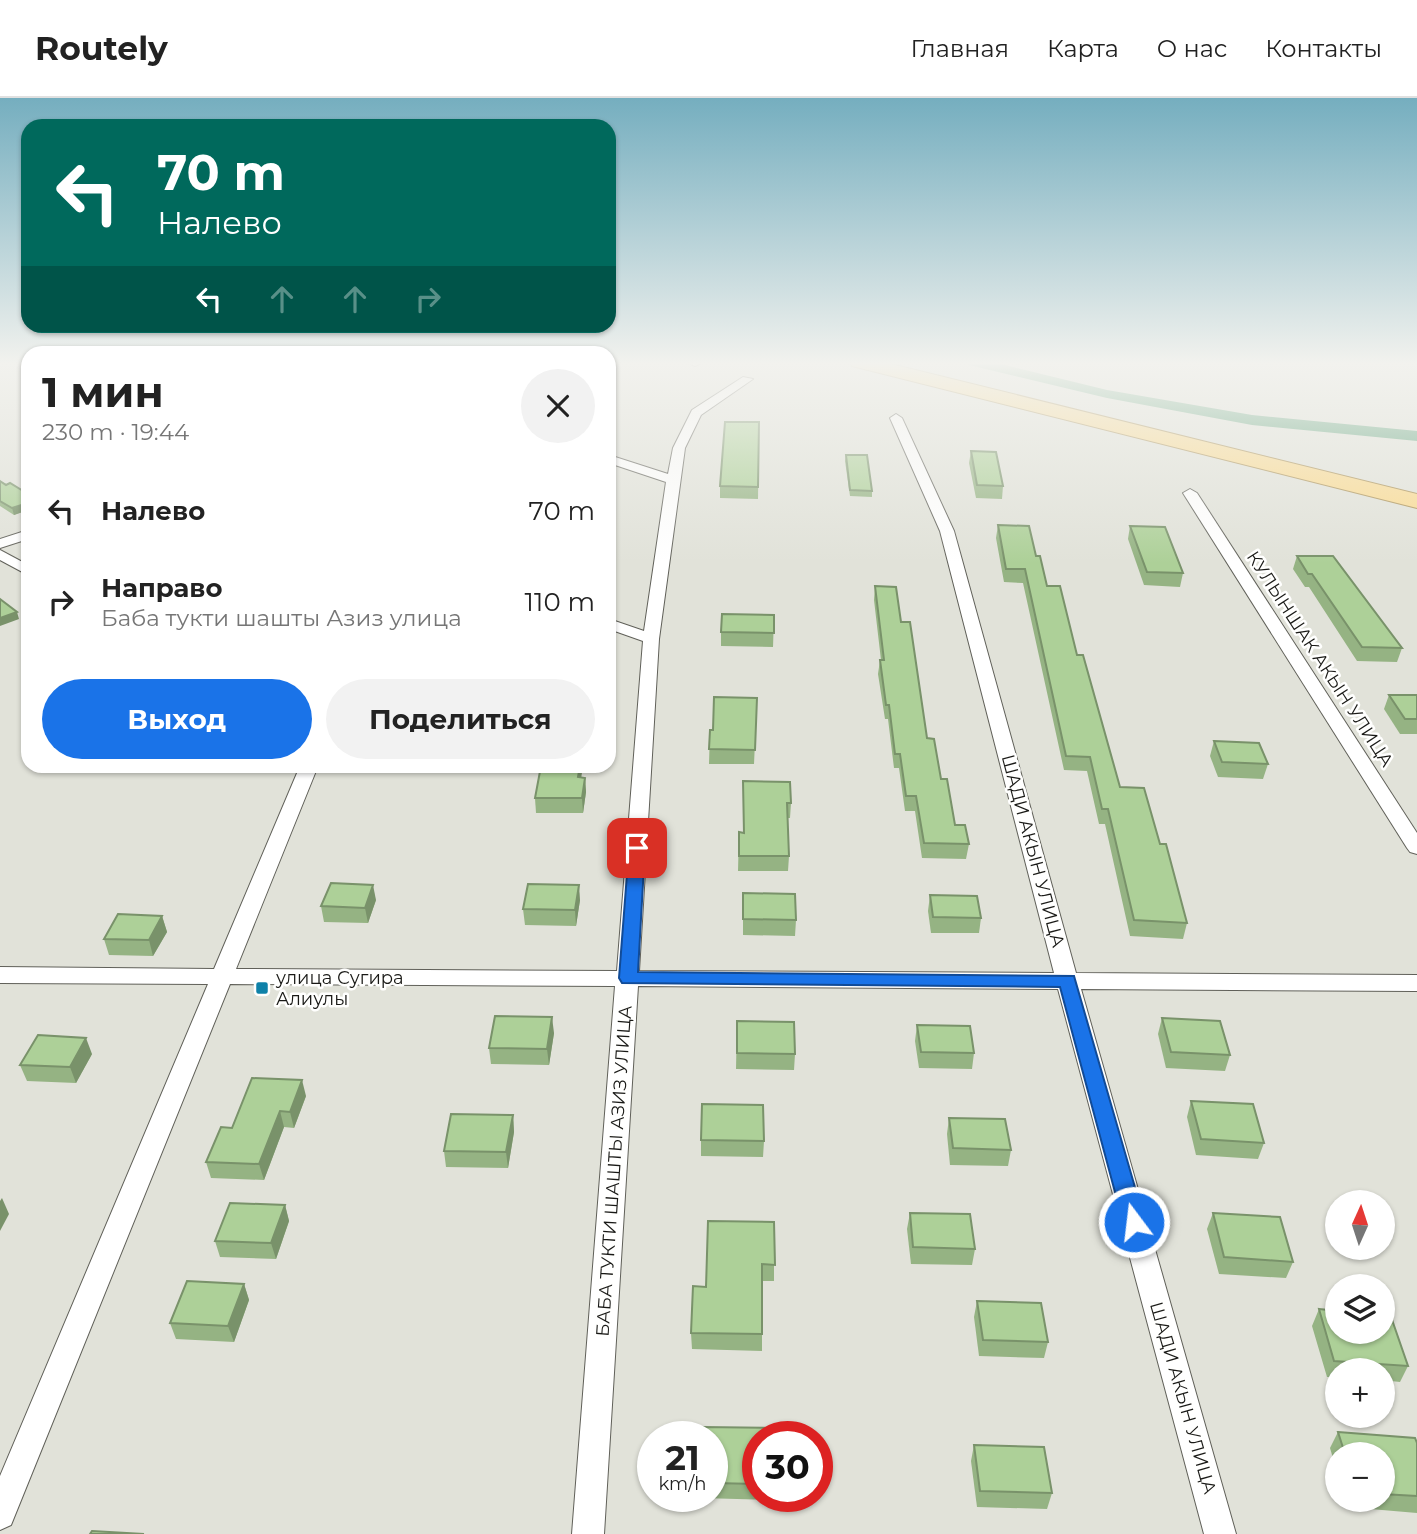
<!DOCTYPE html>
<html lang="ru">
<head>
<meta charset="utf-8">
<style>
	:root { --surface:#fff; --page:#f2f2f2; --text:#222; --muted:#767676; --line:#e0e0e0; --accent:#1a73e8 }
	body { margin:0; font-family:Montserrat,sans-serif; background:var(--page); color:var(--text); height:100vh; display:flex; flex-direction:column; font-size:26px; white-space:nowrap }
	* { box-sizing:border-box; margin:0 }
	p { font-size:23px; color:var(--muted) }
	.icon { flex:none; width:38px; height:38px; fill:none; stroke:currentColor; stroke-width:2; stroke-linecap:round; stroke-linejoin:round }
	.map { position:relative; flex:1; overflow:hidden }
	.side { position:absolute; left:21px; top:248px; width:595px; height:427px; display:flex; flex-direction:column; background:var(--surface); border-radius:21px; box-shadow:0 2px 5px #0004 }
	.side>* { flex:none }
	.guide { position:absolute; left:21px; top:21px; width:595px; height:214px; border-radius:21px; box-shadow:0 2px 5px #0004; background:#00695c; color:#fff; overflow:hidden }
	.needle { width:46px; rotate:3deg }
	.controls { position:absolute; left:1325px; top:1092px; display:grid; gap:14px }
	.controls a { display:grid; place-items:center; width:70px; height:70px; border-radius:50%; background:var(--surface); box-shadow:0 2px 5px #0004; font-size:35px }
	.speed { position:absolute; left:637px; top:1323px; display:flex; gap:14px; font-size:35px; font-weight:700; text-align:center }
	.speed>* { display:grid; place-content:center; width:91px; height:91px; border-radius:50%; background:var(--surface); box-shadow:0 2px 5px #0004; line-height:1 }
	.speed small { font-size:18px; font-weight:400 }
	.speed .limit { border:10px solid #d22; background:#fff; color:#111 }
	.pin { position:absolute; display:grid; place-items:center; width:60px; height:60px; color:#fff; margin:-30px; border-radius:14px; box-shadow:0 4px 10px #0006 }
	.me { position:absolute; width:77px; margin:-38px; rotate:345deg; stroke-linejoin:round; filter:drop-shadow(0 0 5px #0008) }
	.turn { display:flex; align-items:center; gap:24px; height:147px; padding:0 21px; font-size:32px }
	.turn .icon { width:91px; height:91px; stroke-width:2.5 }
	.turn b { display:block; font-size:49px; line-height:60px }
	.lanes { display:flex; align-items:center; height:66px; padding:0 21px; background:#0003; justify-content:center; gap:35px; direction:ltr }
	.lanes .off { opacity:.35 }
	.round { display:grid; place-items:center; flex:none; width:74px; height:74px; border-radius:37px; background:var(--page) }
	.head { display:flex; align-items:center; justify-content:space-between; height:119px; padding:0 21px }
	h1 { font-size:42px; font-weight:700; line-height:52px }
	.primary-button { display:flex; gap:14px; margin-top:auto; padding:14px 21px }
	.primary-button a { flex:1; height:80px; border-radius:42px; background:var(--accent); color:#fff; font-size:28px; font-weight:700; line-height:80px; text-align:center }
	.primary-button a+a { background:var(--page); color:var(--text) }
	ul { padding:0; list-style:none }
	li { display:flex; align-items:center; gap:21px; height:91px; padding:0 21px }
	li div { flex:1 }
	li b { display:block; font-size:26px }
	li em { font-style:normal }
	header { display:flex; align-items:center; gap:42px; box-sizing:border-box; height:98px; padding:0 35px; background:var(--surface); border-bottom:2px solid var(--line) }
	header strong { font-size:33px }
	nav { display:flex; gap:38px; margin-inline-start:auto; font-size:24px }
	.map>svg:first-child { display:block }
</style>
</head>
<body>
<header>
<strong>Routely</strong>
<nav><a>Главная</a><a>Карта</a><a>О нас</a><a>Контакты</a></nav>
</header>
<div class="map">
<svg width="1417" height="1436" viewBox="0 0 1417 1436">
	<rect width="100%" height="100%" fill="#e1e2d9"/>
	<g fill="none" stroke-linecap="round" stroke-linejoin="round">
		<path fill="#68a682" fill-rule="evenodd" d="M967,264H993L1107,292L1252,317L1417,333V343L1252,327L1107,300L969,267Z"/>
		<defs>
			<g id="minor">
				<path d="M22,264H28V268Z"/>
				<path d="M687,264H700L701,265L695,268Z"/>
				<path d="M743,279L753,281L701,317L685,350L659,541L639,873L1054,875L940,433L890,320L896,316L902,320L954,433L1076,875L1417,877V893L1081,891L1236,1436H1204L1058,891L638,888L604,1436H572L615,888L230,886L11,1427L0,1432V1378L208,886L0,885V869L214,871L300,668H318L236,871L617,873L643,543L609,531V521L644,533L666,384L609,365V357L668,376L673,350L692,312Z"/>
				<path d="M1190,391L1197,395L1417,735V756L1410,754L1407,750L1183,395Z"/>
				<path d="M28,432V441L0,450V441Z"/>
				<path d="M0,452L28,467V477L0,462Z"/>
			</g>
			<path id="trunk" d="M850,264H883L1417,396V410L852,268Z"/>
		</defs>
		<use href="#minor" stroke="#606059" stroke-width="2"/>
		<use href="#trunk" stroke="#aa9054" stroke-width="2"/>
		<use href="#minor" fill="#fff" fill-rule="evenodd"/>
		<use href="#trunk" fill="#fada90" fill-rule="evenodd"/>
	</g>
	<g fill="#95b383">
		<path d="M759,324L758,401L720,400V388Z"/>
		<path d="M971,353L1003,388L1002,401L976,400L969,365Z"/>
		<path d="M846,357L872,393V399L850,398L845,363Z"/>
		<path d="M0,383L28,396V412L14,417L0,408Z"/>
		<path d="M998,427L1036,458L1047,488L1077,557L1120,689L1160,746L1187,825L1183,841L1130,838L1105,726H1099L1087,673L1064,672L1023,485L1004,484L996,440Z"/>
		<path d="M1130,428L1183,475L1180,489L1144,487L1128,441Z"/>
		<path d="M1297,458L1402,550L1397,564L1357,563L1309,489H1305L1293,471Z"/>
		<path d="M875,488L901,524L927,640L941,681L955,727L969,746L966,761L922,760L915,713H905L899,670H894L888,621H885L878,576L880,562H881L874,502Z"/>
		<path d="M774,517L773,549L721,548V534Z"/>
		<path d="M1389,597H1417V636H1400L1384,611Z"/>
		<path d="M757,600L754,666H709L710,632H713Z"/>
		<path d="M1214,643L1268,666L1263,681L1218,679L1210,658Z"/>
		<path d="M365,668H404L403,671L365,670Z"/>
		<path d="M581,679L585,680L586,694L583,715H536L535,700Z"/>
		<path d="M743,683L791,705L790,720H787L789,758L788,773H738L739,734L743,735Z"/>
		<path d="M743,795L796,822L795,838L743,837Z"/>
		<path d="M930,797L981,820L979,835H931L928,813Z"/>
		<path d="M376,802L368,825L324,824L321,808Z"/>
		<path d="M580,802L576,828L525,827L523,811Z"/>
		<path d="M162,818L167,834L153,858L109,857L104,841Z"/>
		<path d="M1162,920L1230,957L1225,973L1166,970L1158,936Z"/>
		<path d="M737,923L795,956L794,972L736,971Z"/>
		<path d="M917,927L974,955L972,971L919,970L915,943Z"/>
		<path d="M554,935L549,967L491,966L489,950Z"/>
		<path d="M92,956L76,985L27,983L20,967Z"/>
		<path d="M306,998L294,1030L284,1029L264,1082L211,1080L206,1064L232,1030Z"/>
		<path d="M1191,1003L1264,1045L1258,1061L1196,1057L1187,1019Z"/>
		<path d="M513,1017L514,1034L508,1070L446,1069L444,1053Z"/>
		<path d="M949,1020L1011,1052L1008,1068L950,1067L947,1036Z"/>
		<path d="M701,1042L764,1043L763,1059L701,1058Z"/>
		<path d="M285,1107L289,1123L276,1161L220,1159L215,1143Z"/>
		<path d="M910,1115L975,1151L972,1167L911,1166L907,1131Z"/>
		<path d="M1213,1115L1293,1164L1286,1180L1219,1176L1207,1131Z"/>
		<path d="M774,1124V1183H762V1253L692,1251L691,1235L706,1189Z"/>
		<path d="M244,1186L249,1202L234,1244L176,1241L170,1225Z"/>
		<path d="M977,1203L1048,1244L1044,1260L979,1258L974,1219Z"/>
		<path d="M1319,1211L1408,1268L1400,1284L1382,1282V1272H1337V1279H1327L1312,1228Z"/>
		<path d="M1338,1334L1417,1345V1415L1347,1409L1345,1402H1382V1356H1337V1374L1330,1350Z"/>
		<path d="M712,1339H758V1398H778L777,1402L701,1400V1398H712Z"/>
		<path d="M974,1347L1052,1395L1047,1411L977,1409L971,1363Z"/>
	</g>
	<g fill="#79926a">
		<path d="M28,405V412L14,417L12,410Z"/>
		<path d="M17,514L19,521L0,528V520Z"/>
		<path d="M580,668H583L579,694L578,679Z"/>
		<path d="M585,680L586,694L583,715L582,700Z"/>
		<path d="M373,787L376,802L368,825L365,810Z"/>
		<path d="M579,787L580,802L576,828L575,812Z"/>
		<path d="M162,818L167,834L153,858L149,842Z"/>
		<path d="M552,919L554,935L549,967L547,951Z"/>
		<path d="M86,940L92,956L76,985L70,969Z"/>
		<path d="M302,982L306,998L294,1030L290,1014Z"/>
		<path d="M280,1013L284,1029L264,1082L259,1066Z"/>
		<path d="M513,1017L514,1034L508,1070L506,1054Z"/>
		<path d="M2,1100L9,1116L0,1133V1103Z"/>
		<path d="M285,1107L289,1123L276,1161L271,1145Z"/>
		<path d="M244,1186L249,1202L234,1244L228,1228Z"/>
	</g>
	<g fill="#add098" stroke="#79926a" stroke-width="2">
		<path d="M725,324H759L758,389L720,388Z"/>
		<path d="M971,353L996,354L1003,388L977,387Z"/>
		<path d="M846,357H867L872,393L850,392Z"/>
		<path d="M0,383L6,387L10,385L28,396V405L12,410L0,403Z"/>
		<path d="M998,427L1029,428L1036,458H1040L1047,488H1060L1077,557H1083L1120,689L1144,690L1160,746H1166L1187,825L1134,822L1108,711H1102L1090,659L1066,658L1025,471H1006Z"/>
		<path d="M1130,428L1165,429L1183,475L1147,474Z"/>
		<path d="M1297,458H1333L1402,550L1362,549L1312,476H1308Z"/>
		<path d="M875,488L896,489L901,524H910L927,640L934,641L941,681H947L955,727H965L969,746L924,745L916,698H906L900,656H895L889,607H886L880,562H884Z"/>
		<path d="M0,501L17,514L0,520Z"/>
		<path d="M722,516L774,517V535L721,534Z"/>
		<path d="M1389,597H1417V621H1405Z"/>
		<path d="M714,599L757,600L755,652L709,651L710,632H713Z"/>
		<path d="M1214,643L1259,645L1268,666L1222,664Z"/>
		<path d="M541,668H580L578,679L585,680L582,700H535Z"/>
		<path d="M743,683L790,684L791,705H787L789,758H739V734L744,735Z"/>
		<path d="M331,785L373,787L365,810L321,808Z"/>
		<path d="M528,786L579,787L575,812L523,811Z"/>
		<path d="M743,795L795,796L796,822L743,821Z"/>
		<path d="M930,797L977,798L981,820L933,819Z"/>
		<path d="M118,816L162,818L149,842L104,841Z"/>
		<path d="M495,918L552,919L547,951L489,950Z"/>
		<path d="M1162,920L1220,923L1230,957L1171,954Z"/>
		<path d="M737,923L794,924L795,956L737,955Z"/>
		<path d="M917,927L970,928L974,955L921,954Z"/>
		<path d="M38,937L86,940L70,969L20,967Z"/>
		<path d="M252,980L302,982L290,1014L280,1013L259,1066L206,1064L221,1029L232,1030Z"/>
		<path d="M1191,1003L1253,1006L1264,1045L1201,1041Z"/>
		<path d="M702,1006L763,1007L764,1043L701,1042Z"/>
		<path d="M451,1016L513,1017L506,1054L444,1053Z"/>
		<path d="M949,1020L1005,1021L1011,1052L953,1050Z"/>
		<path d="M230,1105L285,1107L271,1145L215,1143Z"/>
		<path d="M910,1115L970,1116L975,1151L913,1149Z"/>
		<path d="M1213,1115L1280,1119L1293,1164L1224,1159Z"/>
		<path d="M708,1123L774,1124L775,1167L762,1166V1236L691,1235L693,1188L706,1189Z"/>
		<path d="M187,1183L244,1186L228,1228L170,1225Z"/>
		<path d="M977,1203L1041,1205L1048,1244L983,1242Z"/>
		<path d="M1319,1211L1337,1213V1234H1382V1216H1390L1408,1268L1334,1263Z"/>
		<path d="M702,1329L777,1330V1339H758V1386L712,1385V1339H702Z"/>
		<path d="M1338,1334L1415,1340L1417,1345V1398L1382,1396V1356H1345Z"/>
		<path d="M974,1347L1044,1349L1052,1395L980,1393Z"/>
		<path d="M92,1433L144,1436H90Z"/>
	</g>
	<linearGradient id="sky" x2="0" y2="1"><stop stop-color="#75aebf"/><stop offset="0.57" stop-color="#f2f2ee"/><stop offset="1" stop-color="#f2f2ee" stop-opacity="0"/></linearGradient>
	<rect width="1417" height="465" fill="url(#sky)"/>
	<path fill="#1a73e8" stroke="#114b97" stroke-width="2" d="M637,745L645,750L638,874L1074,878L1145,1124L1141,1130L1134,1133L1126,1130L1123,1124L1060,889L622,885L619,880L629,750Z"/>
	<rect fill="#0e81a8" stroke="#fffffe" stroke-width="2.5" x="255" y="883" width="14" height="14" rx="3.5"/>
	<g text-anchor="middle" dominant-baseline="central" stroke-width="5" stroke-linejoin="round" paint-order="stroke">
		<g font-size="18" fill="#191916" stroke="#fffffe">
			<text transform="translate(1320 561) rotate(57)">КУЛЫНШАК АКЫН УЛИЦА</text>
			<text transform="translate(1033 753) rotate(75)">ШАДИ АКЫН УЛИЦА</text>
			<text transform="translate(614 1073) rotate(-86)">БАБА ТУКТИ ШАШТЫ АЗИЗ УЛИЦА</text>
			<text transform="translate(1183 1300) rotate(74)">ШАДИ АКЫН УЛИЦА</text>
		</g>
		<g font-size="18" fill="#191916" stroke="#fffffe" text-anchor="start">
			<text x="276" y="880">улица Сугира<tspan x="276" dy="21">Алиулы</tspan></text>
		</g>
	</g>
</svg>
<div class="controls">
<a><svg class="needle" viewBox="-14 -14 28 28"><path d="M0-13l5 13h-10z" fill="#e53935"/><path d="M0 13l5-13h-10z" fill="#767676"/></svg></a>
<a><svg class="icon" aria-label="layers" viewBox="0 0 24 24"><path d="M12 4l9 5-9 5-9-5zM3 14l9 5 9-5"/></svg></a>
<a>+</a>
<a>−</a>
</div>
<div class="speed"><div>21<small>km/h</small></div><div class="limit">30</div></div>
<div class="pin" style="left:637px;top:750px;background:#d93025"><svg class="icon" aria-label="arrive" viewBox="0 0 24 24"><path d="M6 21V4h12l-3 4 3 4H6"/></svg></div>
<svg class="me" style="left:1134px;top:1124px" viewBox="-20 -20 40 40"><circle r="17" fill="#1a73e8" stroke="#fff" stroke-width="3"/><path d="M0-11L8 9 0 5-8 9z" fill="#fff"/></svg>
<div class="guide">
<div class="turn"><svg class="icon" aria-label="left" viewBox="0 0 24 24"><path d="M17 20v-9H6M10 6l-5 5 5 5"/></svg><div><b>70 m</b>Налево</div></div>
<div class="lanes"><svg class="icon" aria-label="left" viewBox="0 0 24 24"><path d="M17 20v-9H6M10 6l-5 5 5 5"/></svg><svg class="icon off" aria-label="ahead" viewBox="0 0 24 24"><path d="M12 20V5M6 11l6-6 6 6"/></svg><svg class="icon off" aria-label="ahead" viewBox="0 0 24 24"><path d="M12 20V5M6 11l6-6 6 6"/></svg><svg class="icon off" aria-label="right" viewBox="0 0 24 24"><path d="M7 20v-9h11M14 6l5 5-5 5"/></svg></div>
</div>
<section class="side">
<div class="head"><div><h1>1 мин</h1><p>230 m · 19:44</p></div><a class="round"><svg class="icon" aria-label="close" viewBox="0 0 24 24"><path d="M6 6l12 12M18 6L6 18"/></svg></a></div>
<ul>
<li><svg class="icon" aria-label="left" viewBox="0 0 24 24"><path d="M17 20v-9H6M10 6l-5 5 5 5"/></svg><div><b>Налево</b></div><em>70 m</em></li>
<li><svg class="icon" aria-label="right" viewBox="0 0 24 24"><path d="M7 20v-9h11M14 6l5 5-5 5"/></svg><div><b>Направо</b><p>Баба тукти шашты Азиз улица</p></div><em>110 m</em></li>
</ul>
<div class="primary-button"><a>Выход</a><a>Поделиться</a></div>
</section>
</div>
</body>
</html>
